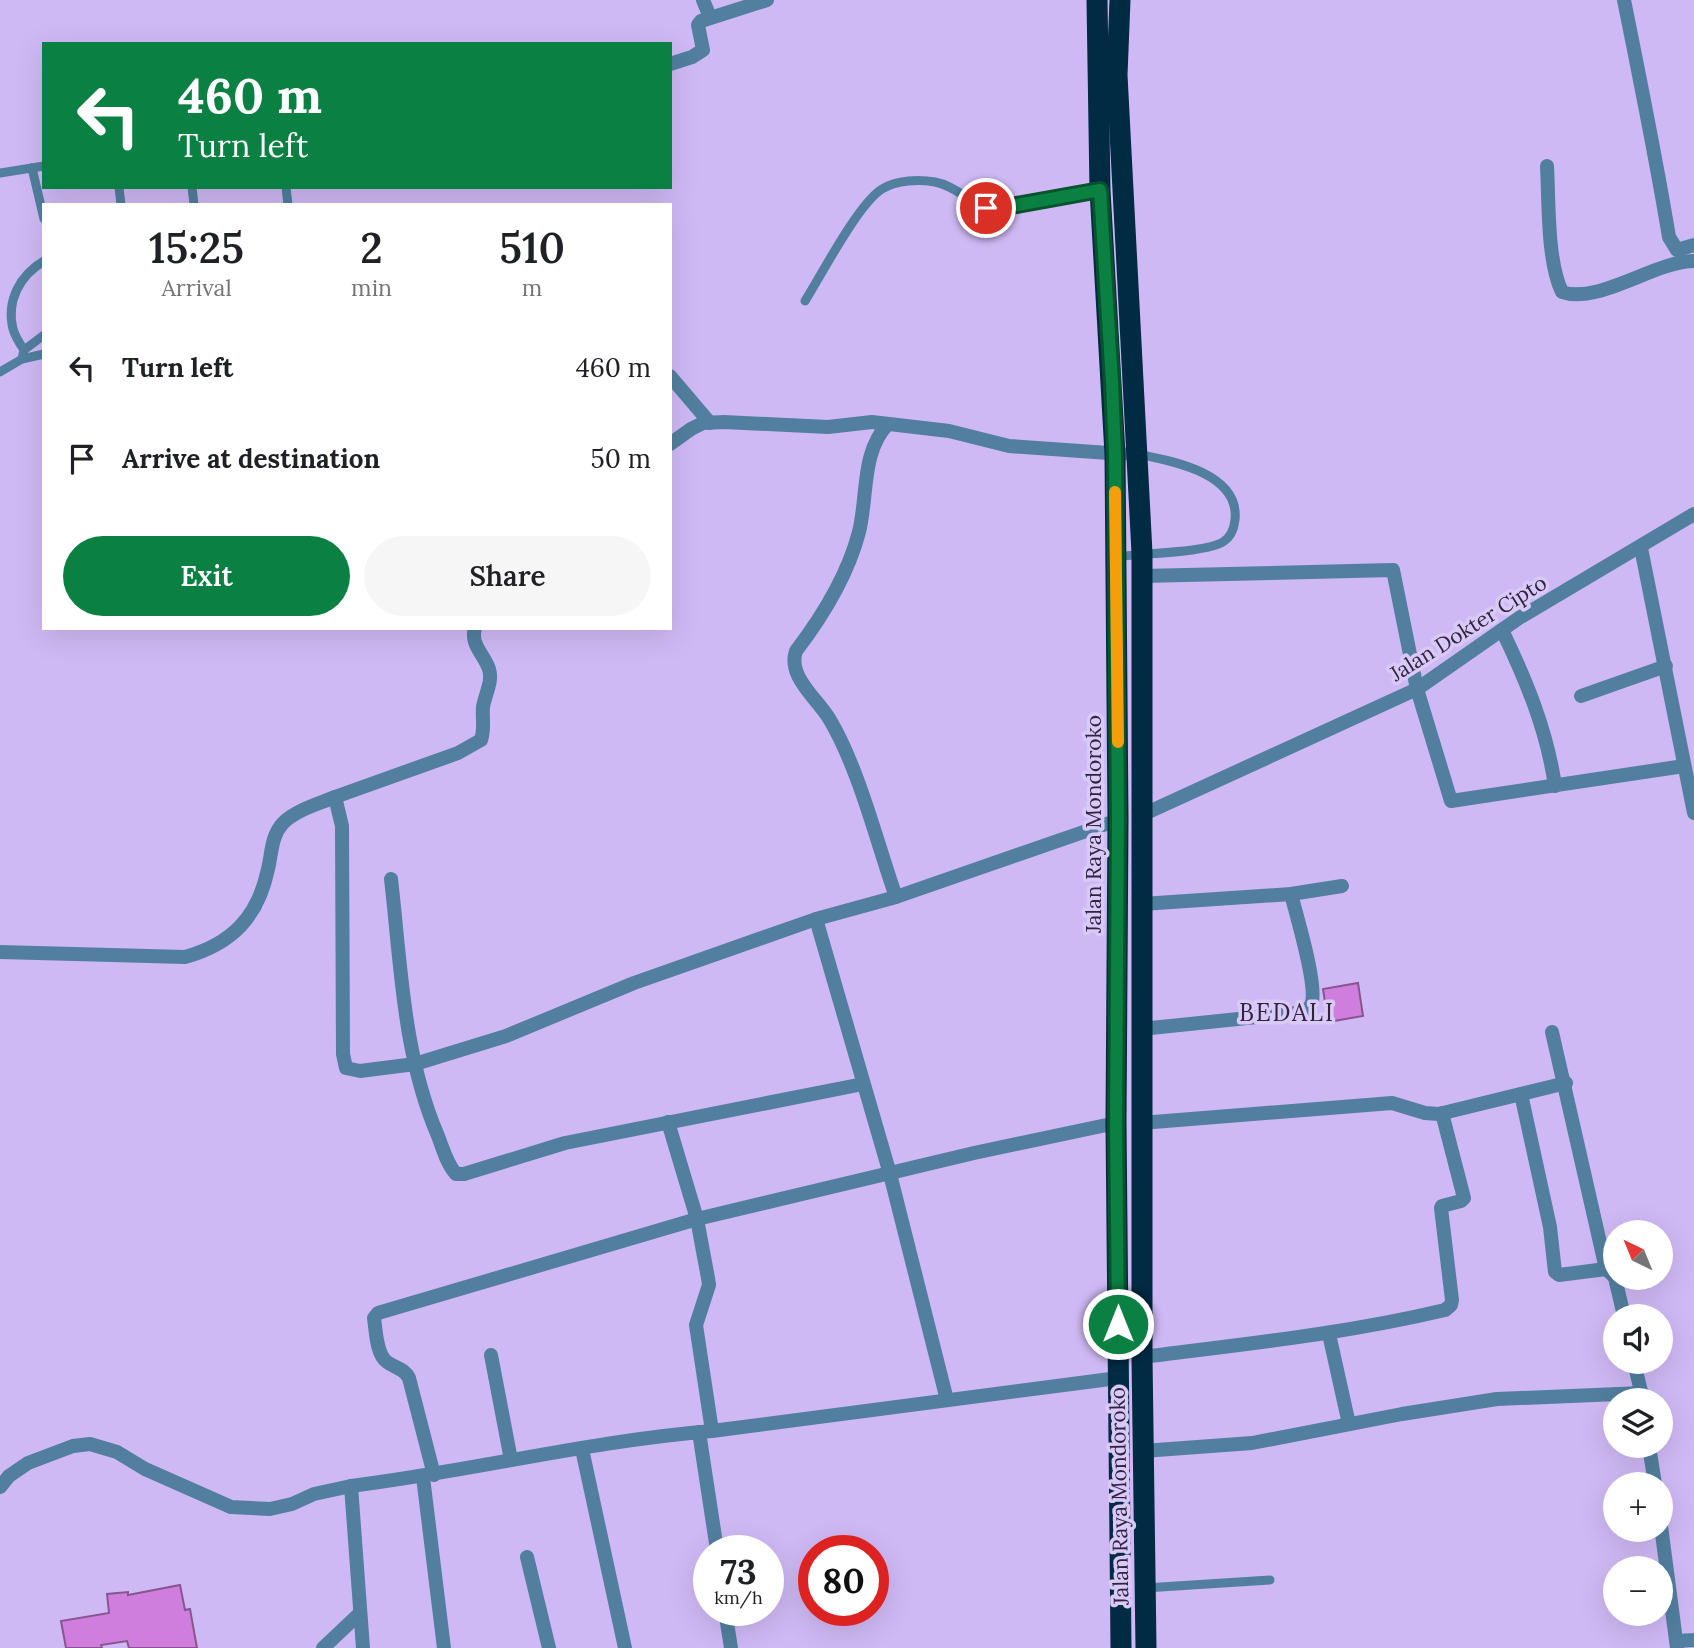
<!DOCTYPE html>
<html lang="en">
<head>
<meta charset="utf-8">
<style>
	:root { --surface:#fff; --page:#f6f6f6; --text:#202124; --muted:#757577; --accent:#0b8043 }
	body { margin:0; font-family:Lora,serif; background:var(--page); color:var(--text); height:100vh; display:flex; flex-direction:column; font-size:26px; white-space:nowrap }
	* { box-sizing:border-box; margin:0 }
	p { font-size:23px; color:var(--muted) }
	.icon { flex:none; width:38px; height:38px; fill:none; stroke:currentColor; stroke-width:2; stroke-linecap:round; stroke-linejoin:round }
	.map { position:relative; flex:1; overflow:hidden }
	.panel { position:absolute; left:42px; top:203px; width:630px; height:427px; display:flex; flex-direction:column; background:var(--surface); border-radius:0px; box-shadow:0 7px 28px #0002 }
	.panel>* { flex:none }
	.hud { position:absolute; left:42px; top:42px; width:630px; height:147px; border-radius:0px; box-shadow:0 7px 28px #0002; background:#0b8043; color:#fff; overflow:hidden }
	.needle { width:46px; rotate:317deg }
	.tools { position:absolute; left:1603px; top:1220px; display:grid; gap:14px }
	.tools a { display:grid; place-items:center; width:70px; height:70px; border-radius:50%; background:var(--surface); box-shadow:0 7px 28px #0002; font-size:35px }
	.speed { position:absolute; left:693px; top:1535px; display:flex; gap:14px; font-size:35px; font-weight:700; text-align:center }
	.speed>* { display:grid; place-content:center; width:91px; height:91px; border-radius:50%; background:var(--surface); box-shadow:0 7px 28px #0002; line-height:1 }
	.speed small { font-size:18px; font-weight:400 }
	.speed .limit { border:10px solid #d22; background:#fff; color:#111 }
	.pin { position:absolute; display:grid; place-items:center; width:60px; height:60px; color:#fff; margin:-30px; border:4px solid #fff; border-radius:50%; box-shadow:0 2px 7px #0007 }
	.me { position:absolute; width:77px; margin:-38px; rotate:0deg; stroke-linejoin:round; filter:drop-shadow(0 0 5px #0008) }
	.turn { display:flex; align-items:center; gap:24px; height:147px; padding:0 21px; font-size:32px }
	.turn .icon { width:91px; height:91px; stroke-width:2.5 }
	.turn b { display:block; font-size:49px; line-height:60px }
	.eta { display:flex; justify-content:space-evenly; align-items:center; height:119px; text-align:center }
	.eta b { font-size:42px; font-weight:600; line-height:49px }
	.action { display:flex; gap:14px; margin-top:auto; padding:14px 21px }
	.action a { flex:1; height:80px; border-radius:42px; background:var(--accent); color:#fff; font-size:28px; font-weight:600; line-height:80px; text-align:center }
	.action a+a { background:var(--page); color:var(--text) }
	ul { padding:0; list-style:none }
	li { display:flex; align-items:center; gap:21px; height:91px; padding:0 21px }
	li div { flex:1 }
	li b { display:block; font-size:26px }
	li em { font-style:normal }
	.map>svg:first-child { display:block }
</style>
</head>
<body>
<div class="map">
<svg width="1694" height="1648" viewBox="0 0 1694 1648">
	<rect width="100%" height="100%" fill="#cfb9f5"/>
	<g fill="#cf7edd" stroke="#885591" stroke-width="2">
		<path d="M1358,983L1363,1016L1328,1022L1323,989Z"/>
		<path d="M180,1585L185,1610L190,1609L197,1648H129L127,1641L101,1645L102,1648H66L61,1621L109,1613L107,1594L128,1592V1595Z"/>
	</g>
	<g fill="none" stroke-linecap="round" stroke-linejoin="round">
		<g stroke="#527f9f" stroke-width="9">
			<path d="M32,168L44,219"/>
			<path d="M0,173L44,166"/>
			<path d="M119,187L121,205"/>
			<path d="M192,187L194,205"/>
			<path d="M286,187L288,205"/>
			<path d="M805,301C822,274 858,204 882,189C897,180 919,179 935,182C957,186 972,206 994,209L1102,190"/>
			<path d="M24,350C20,344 15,336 13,329C6,301 20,275 44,261"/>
			<path d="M22,359L44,354"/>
			<path d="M0,372L22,359L24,350L44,335"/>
			<path d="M1116,557C1141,553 1205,553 1223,542C1231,537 1234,529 1235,520C1240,473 1172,461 1138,454"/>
			<path d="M1145,1588L1270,1580"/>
		</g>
		<g stroke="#527f9f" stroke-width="14">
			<path d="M703,0L710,17"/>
			<path d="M1624,0C1640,79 1656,158 1669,237L1677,250L1694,245"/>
			<path d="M670,64L692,57L703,50L698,25L701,21L767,0"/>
			<path d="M1547,166C1549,202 1547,261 1562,292C1598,305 1655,261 1694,261"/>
			<path d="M670,376L710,423"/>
			<path d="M888,424C861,452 868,496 859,532C848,574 822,617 796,651C787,677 818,699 830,720C859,769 877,843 896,897"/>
			<path d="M670,444L691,429L703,423L724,422L828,427L872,422L949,431L1009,446L1123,454"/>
			<path d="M1641,548L1694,813"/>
			<path d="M1142,576L1393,570L1417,689L1451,801L1684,766"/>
			<path d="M1502,630C1526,680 1547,730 1555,786"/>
			<path d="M1581,696L1666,666"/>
			<path d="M335,797L458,753L481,740C485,729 482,718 483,707C485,694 493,682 489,669C484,654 470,645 475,628"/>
			<path d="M1142,815L1417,689L1519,618L1694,514"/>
			<path d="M391,879C401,965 403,1055 438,1136C443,1149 447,1164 456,1174H464L565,1143L863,1084"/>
			<path d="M1142,904L1291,894L1342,886"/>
			<path d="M816,919L890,1174L947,1400"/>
			<path d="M0,952L185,957C232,944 258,917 268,869C272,853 271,836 283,823C296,810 318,804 335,797L342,826L343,1054L346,1068L360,1071L415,1064L506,1036L634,983L816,919L896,897L1118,820"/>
			<path d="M1141,1029L1297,1013C1303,1011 1308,1010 1311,1005C1319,989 1296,914 1291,894"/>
			<path d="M1552,1032L1606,1269"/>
			<path d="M1521,1094L1550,1227L1555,1272L1559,1275L1606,1269L1615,1277"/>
			<path d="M668,1122L697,1219L708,1278L709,1285L696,1325L712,1431"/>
			<path d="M1141,1123L1392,1103L1425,1113L1439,1114L1566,1083"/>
			<path d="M1615,1278L1624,1316"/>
			<path d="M1329,1334L1349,1424"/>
			<path d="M491,1355L511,1460"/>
			<path d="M1142,1357C1244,1344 1344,1334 1445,1310L1451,1305L1452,1300L1441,1208L1442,1206L1461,1201L1464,1198L1442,1113"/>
			<path d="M1634,1362L1643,1400"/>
			<path d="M699,1432L717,1550"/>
			<path d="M1649,1446L1655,1484"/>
			<path d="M582,1449L625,1648"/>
			<path d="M1143,1451L1252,1443L1402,1414L1497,1399L1642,1393"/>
			<path d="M434,1475L409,1378C404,1368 395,1368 387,1362C376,1354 376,1330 374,1318L378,1313L697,1219L974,1153L1116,1123"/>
			<path d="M423,1477L444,1648"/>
			<path d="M351,1486C472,1471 590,1441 712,1431L1118,1378"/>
			<path d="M0,1487L9,1476L28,1463L73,1446L90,1444L117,1452L145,1469L231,1507L270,1509L292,1504L314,1494L351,1486L363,1648"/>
			<path d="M1661,1526L1677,1648"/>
			<path d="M527,1557L549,1648"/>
			<path d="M725,1610L731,1648"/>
			<path d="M1677,1641L1694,1640"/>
			<path d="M323,1648L359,1614"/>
		</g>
		<g stroke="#012a43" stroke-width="21">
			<path d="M1097,0L1100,190L1115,454L1118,820L1116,1123L1121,1648"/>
			<path d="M1120,0L1117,75L1142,553V1357L1146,1648"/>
		</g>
	</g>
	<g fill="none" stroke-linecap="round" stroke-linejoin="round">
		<defs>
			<path id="route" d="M986,208L994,209L1100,190L1112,382L1115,454L1118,820L1116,1123L1118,1324"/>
		</defs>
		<use href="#route" stroke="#07532c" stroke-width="18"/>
		<use href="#route" stroke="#0b8043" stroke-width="12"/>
		<path stroke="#f59e0b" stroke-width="12" d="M1115,492L1118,742"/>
	</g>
	<g text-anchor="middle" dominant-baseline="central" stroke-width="7" stroke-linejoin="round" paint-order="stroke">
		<g font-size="21" fill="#2f2340" stroke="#d9c9f7">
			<text transform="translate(1468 628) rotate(-32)">Jalan Dokter Cipto</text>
			<text transform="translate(1093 824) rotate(-90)">Jalan Raya Mondoroko</text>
			<text transform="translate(1119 1496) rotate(-91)">Jalan Raya Mondoroko</text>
		</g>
		<g font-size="24" letter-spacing="2" fill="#2f2340" stroke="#d9c9f7">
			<text x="1287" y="1012">BEDALI</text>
		</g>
	</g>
</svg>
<div class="tools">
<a><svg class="needle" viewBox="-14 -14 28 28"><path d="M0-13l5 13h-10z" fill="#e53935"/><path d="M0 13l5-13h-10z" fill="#757577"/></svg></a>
<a><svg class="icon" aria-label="sound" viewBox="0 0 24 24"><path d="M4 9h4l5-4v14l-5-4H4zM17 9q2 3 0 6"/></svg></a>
<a><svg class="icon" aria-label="layers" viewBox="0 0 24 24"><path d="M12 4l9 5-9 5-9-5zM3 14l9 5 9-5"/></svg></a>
<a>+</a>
<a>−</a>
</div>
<div class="speed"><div>73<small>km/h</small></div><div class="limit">80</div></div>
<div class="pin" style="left:986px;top:208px;background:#d93025"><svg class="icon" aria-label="arrive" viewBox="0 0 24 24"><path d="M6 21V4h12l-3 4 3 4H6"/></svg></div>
<svg class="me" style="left:1118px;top:1324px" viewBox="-20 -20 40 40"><circle r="17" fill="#0b8043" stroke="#fff" stroke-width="3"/><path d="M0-11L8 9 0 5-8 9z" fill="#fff"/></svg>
<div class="hud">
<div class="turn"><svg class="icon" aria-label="left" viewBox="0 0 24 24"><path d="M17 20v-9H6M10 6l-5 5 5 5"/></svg><div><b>460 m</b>Turn left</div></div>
</div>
<section class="panel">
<div class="eta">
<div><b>15:25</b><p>Arrival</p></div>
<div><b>2</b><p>min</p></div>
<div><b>510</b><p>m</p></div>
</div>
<ul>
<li><svg class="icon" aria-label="left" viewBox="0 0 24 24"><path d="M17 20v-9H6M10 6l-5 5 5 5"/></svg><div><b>Turn left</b></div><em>460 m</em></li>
<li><svg class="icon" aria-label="arrive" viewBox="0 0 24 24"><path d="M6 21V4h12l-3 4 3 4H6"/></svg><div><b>Arrive at destination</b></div><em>50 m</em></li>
</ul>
<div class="action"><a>Exit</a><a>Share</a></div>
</section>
</div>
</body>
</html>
